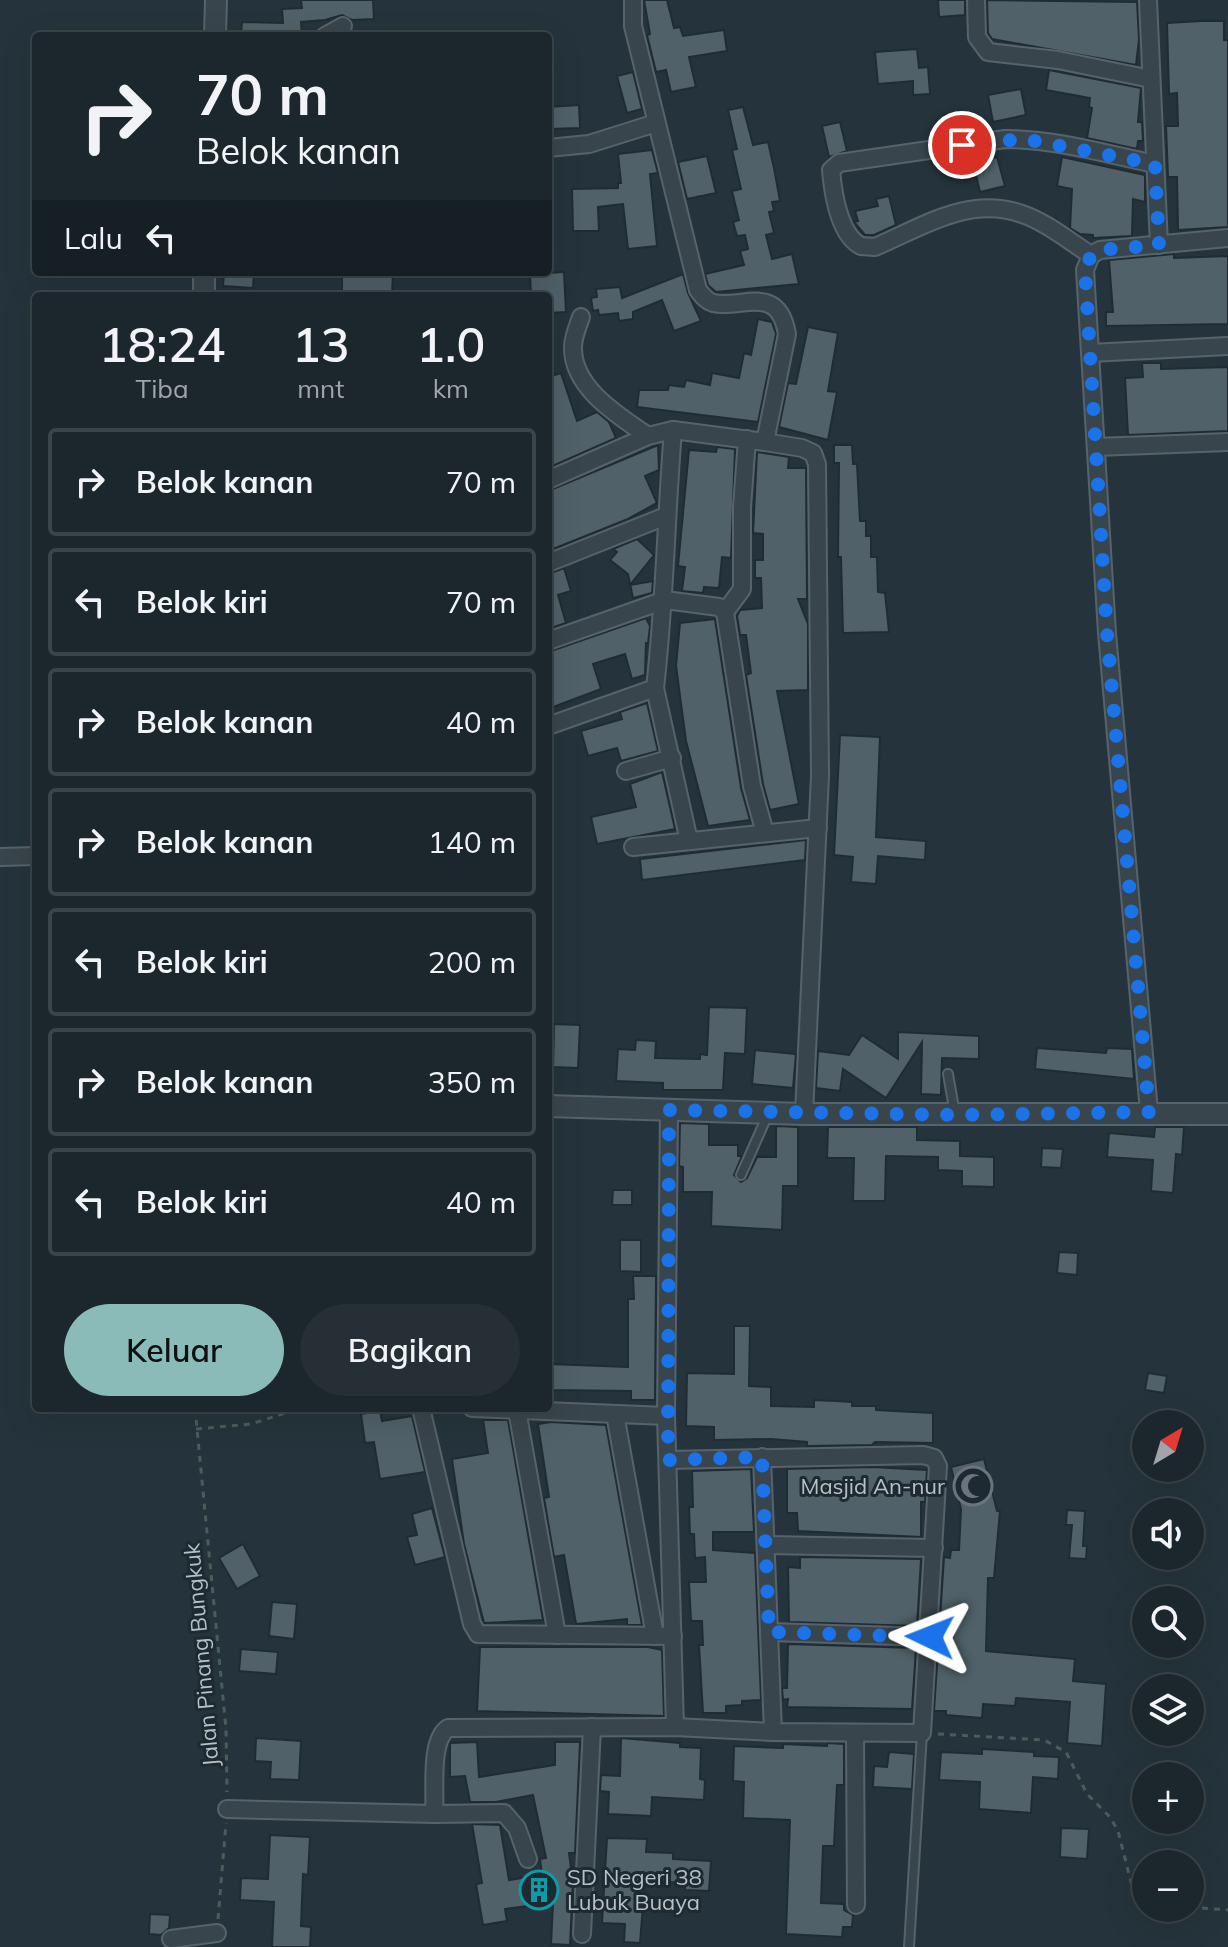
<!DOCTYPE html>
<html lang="id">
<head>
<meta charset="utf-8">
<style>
	:root { --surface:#1c272d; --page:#252f35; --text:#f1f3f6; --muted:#a0a5aa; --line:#3a4449; --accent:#8bbbb9 }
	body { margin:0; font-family:Mulish,sans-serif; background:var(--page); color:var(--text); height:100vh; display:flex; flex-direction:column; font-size:30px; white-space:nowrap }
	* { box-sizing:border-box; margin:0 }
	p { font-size:26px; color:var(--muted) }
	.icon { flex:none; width:44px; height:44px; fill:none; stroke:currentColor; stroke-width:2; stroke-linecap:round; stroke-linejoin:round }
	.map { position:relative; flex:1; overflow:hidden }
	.details { position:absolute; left:32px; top:292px; width:520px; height:1120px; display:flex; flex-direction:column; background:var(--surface); border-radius:8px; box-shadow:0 8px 32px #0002,0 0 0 2px var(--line) }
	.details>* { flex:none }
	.hud { position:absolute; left:32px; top:32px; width:520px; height:244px; border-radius:8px; box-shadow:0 8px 32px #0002,0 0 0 2px var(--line); background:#1c272d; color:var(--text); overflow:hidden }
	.needle { width:52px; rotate:38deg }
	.fabs { position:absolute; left:1132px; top:1410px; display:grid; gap:16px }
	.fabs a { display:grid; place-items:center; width:72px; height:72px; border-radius:50%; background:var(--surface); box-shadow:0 8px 32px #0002,0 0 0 2px var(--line); font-size:40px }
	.pin { position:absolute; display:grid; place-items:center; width:68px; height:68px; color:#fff; margin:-34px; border:4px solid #fff; border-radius:50%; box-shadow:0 2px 8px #0007 }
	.me { position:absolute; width:88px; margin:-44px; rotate:272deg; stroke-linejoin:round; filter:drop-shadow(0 0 6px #0008) }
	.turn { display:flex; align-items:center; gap:28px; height:168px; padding:0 32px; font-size:36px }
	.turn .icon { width:104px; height:104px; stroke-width:2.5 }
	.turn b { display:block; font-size:56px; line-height:68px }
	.then { display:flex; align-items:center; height:76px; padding:0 32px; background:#0003; gap:16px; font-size:30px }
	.eta { display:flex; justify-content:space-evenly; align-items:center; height:136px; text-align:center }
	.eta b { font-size:48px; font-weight:600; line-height:56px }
	.primary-button { display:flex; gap:16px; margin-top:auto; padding:16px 32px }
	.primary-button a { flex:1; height:92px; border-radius:48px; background:var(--accent); color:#111; font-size:32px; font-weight:600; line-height:92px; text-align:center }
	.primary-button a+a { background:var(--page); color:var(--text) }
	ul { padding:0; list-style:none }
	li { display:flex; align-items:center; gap:24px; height:108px; margin:0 16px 12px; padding:0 16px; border:4px solid var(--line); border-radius:8px }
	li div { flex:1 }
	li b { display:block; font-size:30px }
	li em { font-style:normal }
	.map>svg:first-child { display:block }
</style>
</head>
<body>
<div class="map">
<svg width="1228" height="1947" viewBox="0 0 1228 1947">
	<rect width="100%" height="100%" fill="#25343c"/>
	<g fill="#506169" stroke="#202c33" stroke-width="2">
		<path d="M301,0H373L374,19L352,20L342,15L325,20L301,22L302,36H241L242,22L283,23L282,9L302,8Z"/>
		<path d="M644,0H667L674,28L680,27L683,36L724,30L727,51L689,57L696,87L671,92L666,70L656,72L647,35L650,34Z"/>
		<path d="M938,0H965V15L939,17Z"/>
		<path d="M987,0L1137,2L1139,39L1136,65L992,39L988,33Z"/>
		<path d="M1202,21H1224V40H1228V227L1178,230L1177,177H1168L1166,126H1178L1177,93L1169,94L1167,23Z"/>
		<path d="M917,49L919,68L928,67L930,94L913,95V81L878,84L875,52Z"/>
		<path d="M1049,70L1141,88L1138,122H1142L1143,141H1138L1137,149L1087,138L1092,108L1089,107L1090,98L1046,90Z"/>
		<path d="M633,72L642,109L627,113L617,76Z"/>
		<path d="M1021,89L1026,115L993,122L988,95Z"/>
		<path d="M579,105L580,128L550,129L548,107Z"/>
		<path d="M743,107L753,145L768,142L774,168L780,201L772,202L774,211L769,212L774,233L766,235L772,259L792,254L799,284L716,292L708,285L705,274L744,265L740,251L748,249L745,235L737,236L733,222L739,220L732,191L741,189L732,150L737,149L728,110Z"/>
		<path d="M840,122L847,151L829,157L822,126Z"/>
		<path d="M652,150L658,173L650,174L657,246L628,249L623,204L598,207L599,231H573L572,189L618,188V183H621L618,154Z"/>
		<path d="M707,156L716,193L687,199L678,162Z"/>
		<path d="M997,157L1005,186L980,192L973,163Z"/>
		<path d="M1062,157L1145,175V202L1133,199L1132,236L1093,238V235L1080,234L1070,228L1072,189L1057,186Z"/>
		<path d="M889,196L896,225L874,235H865L854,222L858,221L855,211L878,206L876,199Z"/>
		<path d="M1174,254V258L1228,256V324L1106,326V312H1113L1109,260Z"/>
		<path d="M224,272H254L253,288L223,286Z"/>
		<path d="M342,272H393L392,296H342Z"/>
		<path d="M564,272L566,312L548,313V296H531L530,274Z"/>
		<path d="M683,274L688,293L701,321L674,331L662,300L633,312V319L619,321L618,313L599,315L598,310L593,311L591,298L597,297L596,289L620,287L622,298Z"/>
		<path d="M758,319L772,322L776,334L758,422L637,407L639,390H668L669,385L684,387L686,380L710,385L712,373L739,378L744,353L751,355Z"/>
		<path d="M808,327L838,333L828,391L837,392L828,440L779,427L788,383L796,384Z"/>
		<path d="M1142,363H1161V369L1228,367V431L1128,435L1125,378L1143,377Z"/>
		<path d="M561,373L577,421L597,412L609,422L616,438L548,468V377Z"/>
		<path d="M658,445L659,470L645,476L657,503L628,519L548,551V491Z"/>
		<path d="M834,445H852L853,464H857L860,521H866V536H871V557H877L878,592L885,593L889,632L843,633L841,557H838L839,463H834Z"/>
		<path d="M717,447L735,449L731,558L722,557L719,588L704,587L703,593L682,591L685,567L678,566L689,450L716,452Z"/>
		<path d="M757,452L789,457L788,468H806L807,599H798L808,624V690L777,691L799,804L770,810L763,784L746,675L751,673L746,635H740L737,616L740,610L762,608L761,578H755V560H763V534L753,533Z"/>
		<path d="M637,539L654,555L630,585L653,581L652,593L633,598L628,574L610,560L617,552L613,549Z"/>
		<path d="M564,568L571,591L558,595L566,623L548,629V574Z"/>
		<path d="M646,618L650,626L648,643H646L645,675L632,679L625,654L593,664L601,689L548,709V652Z"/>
		<path d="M715,619L741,788L750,820L708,826L686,741L676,666L680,623Z"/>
		<path d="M647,703L658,751L621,761L617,748L588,756L581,731L622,719L620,712Z"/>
		<path d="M840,735L880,737L876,837L926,841L925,860L878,856L876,884L851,882L853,857L834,855Z"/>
		<path d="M662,772L675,829L597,844L591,817L636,807L630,784Z"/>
		<path d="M806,840L805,860L642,880L640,859Z"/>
		<path d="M709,1007L747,1008L745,1054L725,1053L723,1090H663V1083L616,1081L618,1049L635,1050L636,1040L656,1041L655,1058L700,1059V1054L707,1055Z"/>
		<path d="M554,1024L580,1025L578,1068L553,1067Z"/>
		<path d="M898,1032L979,1036V1059L942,1058L941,1095L921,1094L922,1042L886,1098L843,1069L840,1091L816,1088L818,1051L849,1055L862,1035L898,1059Z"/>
		<path d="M1037,1048L1106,1053L1107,1048L1132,1049L1134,1079L1035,1069Z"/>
		<path d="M755,1050L796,1054L793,1088L752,1084Z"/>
		<path d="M680,1123L709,1124V1145H738V1156H742L734,1175L741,1182L747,1178L757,1157H776V1126L798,1127V1186H783L782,1230L711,1226L712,1192H683V1167L679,1166Z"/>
		<path d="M828,1127H917V1140L960,1141V1156L994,1157V1187L962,1186V1171L938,1170V1157L886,1156L885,1201H853L854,1158H827Z"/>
		<path d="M1155,1127H1184L1182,1155L1176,1154L1173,1193L1151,1191L1153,1160L1107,1157L1109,1133L1154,1137Z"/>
		<path d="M1042,1148L1063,1149L1061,1168L1041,1167Z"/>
		<path d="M613,1190H632V1205H612Z"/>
		<path d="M620,1240H641V1272L620,1271Z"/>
		<path d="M1059,1252L1078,1253L1077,1275L1057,1273Z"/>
		<path d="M633,1276H656L655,1400H631V1391L548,1390V1364L628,1367V1299H634Z"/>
		<path d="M734,1326H750L749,1386L771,1387V1406L814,1407V1400L836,1401L852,1402V1406H876V1410L933,1413V1443L875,1442L872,1445L807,1446V1442L771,1439L714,1440V1427L686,1426L687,1373L734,1374Z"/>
		<path d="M1148,1373L1167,1376L1164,1393L1145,1390Z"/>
		<path d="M380,1411L382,1421L412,1416L425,1472L380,1479L374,1442L365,1443L361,1414Z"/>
		<path d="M483,1420H508L543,1620L484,1623L464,1544L452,1459L488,1453Z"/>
		<path d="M551,1422L606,1425L642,1625H627V1619L576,1624L564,1555L554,1557L544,1498L549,1497L538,1424Z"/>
		<path d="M984,1459L997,1511H1000L994,1578H988L986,1651L1075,1659L1073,1681L1106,1684L1102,1746L1067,1743L1070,1702L1016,1698L1015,1706L983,1704L982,1718L946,1715V1711H934L944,1557L950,1558L951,1550H959L961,1509L951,1467Z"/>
		<path d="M872,1467L927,1470L925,1502H921V1537L798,1531L797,1513H787V1469Z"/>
		<path d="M751,1469L754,1532H713V1550L755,1553L761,1700L742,1701V1705L726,1706V1713H703L699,1645H703L702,1621H691L689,1582H706L705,1557L695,1558L694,1534H690L689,1507H693L692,1471Z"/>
		<path d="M432,1508L445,1557L415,1565L407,1537L417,1535L412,1514Z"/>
		<path d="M1067,1510L1085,1511L1083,1546H1087L1086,1559L1069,1558L1072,1525H1066Z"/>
		<path d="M243,1544L260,1576L237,1589L219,1558Z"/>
		<path d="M800,1557L921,1559L917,1626L789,1622L788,1567L800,1568Z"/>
		<path d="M272,1602L297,1604L294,1639L269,1636Z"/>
		<path d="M788,1644L916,1648L912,1709L787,1707L788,1699L783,1700L782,1688H787Z"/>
		<path d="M480,1647H648L662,1650L664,1716L477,1711Z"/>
		<path d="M241,1649L278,1652L276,1674L239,1671Z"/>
		<path d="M256,1738L301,1741L299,1780L270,1779L271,1762L255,1761Z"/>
		<path d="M621,1738L680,1743V1747L701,1748L700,1779L705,1780L704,1800L652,1797L651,1816L608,1814L609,1792L600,1791L601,1775L620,1776Z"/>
		<path d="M477,1742L479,1777L555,1765V1742H580L575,1853H569L573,1883L570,1945L551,1944L553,1903L505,1909L507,1921L483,1925L476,1884L482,1883L472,1824L500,1825L509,1880L542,1875L540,1859L546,1858L533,1795L496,1802H470L465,1776L450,1777V1743Z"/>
		<path d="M827,1743L844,1744V1785H837L834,1846H823L821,1903L844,1904V1910L853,1915L852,1927H843L842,1937L786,1934L790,1820L743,1818L744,1782L733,1781L734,1746L783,1748V1744L827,1746Z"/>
		<path d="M982,1749L1034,1752V1756L1059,1757L1058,1779L1033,1777L1031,1813L979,1809L980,1782L939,1780L941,1752L982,1754Z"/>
		<path d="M889,1752L914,1754L912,1789L873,1787L874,1766L887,1767Z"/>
		<path d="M1061,1828L1089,1829L1087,1859L1060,1857Z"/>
		<path d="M270,1835L310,1837L308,1875L303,1874L301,1926L311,1927L310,1947H272L274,1902L240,1900L241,1878L268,1879Z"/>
		<path d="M607,1838L647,1839L646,1852L673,1853V1859L711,1861L709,1891L685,1890V1883L645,1881L640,1943L624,1942L625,1924L602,1923Z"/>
		<path d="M150,1914L170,1915L169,1928L161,1935L149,1934Z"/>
	</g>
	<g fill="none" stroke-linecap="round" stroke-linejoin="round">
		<defs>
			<g id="service">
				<path d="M948,1074L955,1114"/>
				<path d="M741,1175L768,1114"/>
				<path d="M909,1947L922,1733"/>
			</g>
			<g id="minor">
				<path d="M633,0V26L698,290C702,295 706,301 713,303C741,310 778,282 787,334L765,442"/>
				<path d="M976,0L977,37L988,52L1058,60L1151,79"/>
				<path d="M1148,0L1159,245"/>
				<path d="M325,36L343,26"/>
				<path d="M548,148L589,144L656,123"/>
				<path d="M1091,255C1069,241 1046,222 1022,214C969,195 922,227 875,247L861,246C839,235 833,193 831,170L839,163L1005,139C1055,139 1106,154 1155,164"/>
				<path d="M581,317C578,326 573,337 573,347C572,388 619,416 648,436"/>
				<path d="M1090,353L1228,346"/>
				<path d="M1096,447L1228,442"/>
				<path d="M548,480L648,436L673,430L765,442L802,448L813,453L817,464L820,776L804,1114"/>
				<path d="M548,563L666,516"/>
				<path d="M725,612L742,589V507L747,439"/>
				<path d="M548,641L665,600L719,607L725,612L752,786L765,833"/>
				<path d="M655,688L689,841"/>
				<path d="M548,726L655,688C665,602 666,516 673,430"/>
				<path d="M626,771L672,758"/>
				<path d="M633,847L818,828"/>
				<path d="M0,857L36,856"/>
				<path d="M669,1110L666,1416L675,1727"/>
				<path d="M1149,1112L1107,633L1085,270L1091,255L1100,250L1228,238"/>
				<path d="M421,1408L472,1624L478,1634L673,1636"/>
				<path d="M472,1408L666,1416"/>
				<path d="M517,1410L557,1635"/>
				<path d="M615,1414L655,1636"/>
				<path d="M762,1457L773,1732"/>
				<path d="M766,1545L934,1548"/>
				<path d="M769,1632L930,1637"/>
				<path d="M855,1733L856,1905"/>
				<path d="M227,1809L434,1814C436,1790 429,1741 448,1728L675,1727L773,1732L922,1733L938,1466L934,1458L923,1455L668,1460"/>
				<path d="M434,1814L504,1813L517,1828L528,1859"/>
				<path d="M582,1934L592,1727"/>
				<path d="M171,1939L217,1933"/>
			</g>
			<g id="tertiary">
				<path d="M215,36L216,0"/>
				<path d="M204,296V272"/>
				<path d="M548,1106L804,1114H1228"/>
			</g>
		</defs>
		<use href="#service" stroke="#57636a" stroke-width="12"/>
		<use href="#minor" stroke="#57636a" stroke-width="20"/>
		<use href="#tertiary" stroke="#57636a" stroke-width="24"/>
		<g stroke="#495e5b" stroke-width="3" stroke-dasharray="6 6" stroke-linecap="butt">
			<path d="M195,1408L226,1729L227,1792"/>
			<path d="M196,1429L251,1424L298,1409L331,1408"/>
			<path d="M938,1734L1044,1740L1066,1752L1087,1794L1110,1817L1118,1831L1131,1882L1146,1895"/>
			<path d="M1190,1907L1228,1910"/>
			<path d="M218,1919L226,1823"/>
		</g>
		<use href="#service" stroke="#39454c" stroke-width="8"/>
		<use href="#minor" stroke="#39454c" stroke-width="16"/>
		<use href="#tertiary" stroke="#39454c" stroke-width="20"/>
	</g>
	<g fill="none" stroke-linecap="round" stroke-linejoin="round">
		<path stroke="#1a73e8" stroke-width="14" stroke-dasharray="0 25.2" d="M930,1637L769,1632L762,1457L668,1460L669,1110L955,1115L1149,1112L1107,633L1085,270L1091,255L1100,250L1159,245L1155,164L1024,139L962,145"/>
	</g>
	<defs>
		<symbol id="mosque-ring" viewBox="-11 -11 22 22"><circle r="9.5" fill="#1e2a31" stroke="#6b7280" stroke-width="1.5"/><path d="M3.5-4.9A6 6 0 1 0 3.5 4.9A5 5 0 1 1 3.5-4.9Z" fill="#6b7280"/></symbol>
		<symbol id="building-ring" viewBox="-11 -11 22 22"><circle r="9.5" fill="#1e2a31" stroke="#0f9aa8" stroke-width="1.5"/><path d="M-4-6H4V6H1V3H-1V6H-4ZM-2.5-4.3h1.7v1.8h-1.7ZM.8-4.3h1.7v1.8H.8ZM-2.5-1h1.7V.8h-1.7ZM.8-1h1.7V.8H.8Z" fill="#0f9aa8"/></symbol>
	</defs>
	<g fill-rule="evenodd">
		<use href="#mosque-ring" x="951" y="1464" width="44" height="44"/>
		<use href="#building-ring" x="517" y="1868" width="44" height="44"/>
	</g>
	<g text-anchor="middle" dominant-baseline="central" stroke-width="6" stroke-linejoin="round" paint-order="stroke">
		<g font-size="22" fill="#b5c0c7" stroke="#1e2a31" text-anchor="end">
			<text x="945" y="1486">Masjid An-nur</text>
			<text x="567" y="1877" text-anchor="start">SD Negeri 38<tspan x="567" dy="25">Lubuk Buaya</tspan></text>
		</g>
		<g font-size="22" fill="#b5c0c7" stroke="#1e2a31">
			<text transform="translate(201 1655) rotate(-95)">Jalan Pinang Bungkuk</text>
		</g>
	</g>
</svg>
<div class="fabs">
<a><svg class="needle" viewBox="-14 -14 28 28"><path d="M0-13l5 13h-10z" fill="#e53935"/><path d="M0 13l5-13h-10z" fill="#a0a5aa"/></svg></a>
<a><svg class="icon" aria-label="sound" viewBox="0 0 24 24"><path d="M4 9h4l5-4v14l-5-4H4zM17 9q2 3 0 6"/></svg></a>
<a><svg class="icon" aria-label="search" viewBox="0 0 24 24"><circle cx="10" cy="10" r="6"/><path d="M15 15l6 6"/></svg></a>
<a><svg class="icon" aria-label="layers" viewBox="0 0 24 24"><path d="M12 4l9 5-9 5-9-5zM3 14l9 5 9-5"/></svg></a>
<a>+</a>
<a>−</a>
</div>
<div class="pin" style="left:962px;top:145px;background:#d93025"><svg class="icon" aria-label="arrive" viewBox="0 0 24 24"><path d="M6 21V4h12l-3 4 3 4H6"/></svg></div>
<svg class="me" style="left:930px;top:1637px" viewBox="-20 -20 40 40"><path d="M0-17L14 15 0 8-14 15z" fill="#1a73e8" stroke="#fff" stroke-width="4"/></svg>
<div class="hud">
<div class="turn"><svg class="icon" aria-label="right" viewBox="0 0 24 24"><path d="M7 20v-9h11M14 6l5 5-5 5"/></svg><div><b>70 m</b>Belok kanan</div></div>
<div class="then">Lalu<svg class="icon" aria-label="left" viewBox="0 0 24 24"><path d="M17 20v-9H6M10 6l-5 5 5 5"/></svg></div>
</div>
<section class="details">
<div class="eta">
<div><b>18:24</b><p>Tiba</p></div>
<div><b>13</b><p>mnt</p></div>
<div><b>1.0</b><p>km</p></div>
</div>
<ul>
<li><svg class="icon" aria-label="right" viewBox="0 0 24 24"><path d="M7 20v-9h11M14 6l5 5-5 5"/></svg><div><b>Belok kanan</b></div><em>70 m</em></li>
<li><svg class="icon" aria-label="left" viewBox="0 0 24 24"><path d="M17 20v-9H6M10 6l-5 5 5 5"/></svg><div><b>Belok kiri</b></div><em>70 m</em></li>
<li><svg class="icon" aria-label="right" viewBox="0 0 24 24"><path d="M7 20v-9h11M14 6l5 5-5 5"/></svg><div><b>Belok kanan</b></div><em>40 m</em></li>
<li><svg class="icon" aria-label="right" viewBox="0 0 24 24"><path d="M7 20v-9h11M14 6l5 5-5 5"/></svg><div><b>Belok kanan</b></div><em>140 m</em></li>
<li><svg class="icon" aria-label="left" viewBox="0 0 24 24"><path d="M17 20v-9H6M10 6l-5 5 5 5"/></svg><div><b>Belok kiri</b></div><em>200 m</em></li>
<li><svg class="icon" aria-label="right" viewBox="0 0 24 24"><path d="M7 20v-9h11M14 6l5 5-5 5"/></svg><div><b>Belok kanan</b></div><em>350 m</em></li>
<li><svg class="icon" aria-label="left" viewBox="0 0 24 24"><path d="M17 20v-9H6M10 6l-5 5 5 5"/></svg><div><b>Belok kiri</b></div><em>40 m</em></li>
</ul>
<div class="primary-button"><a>Keluar</a><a>Bagikan</a></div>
</section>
</div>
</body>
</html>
